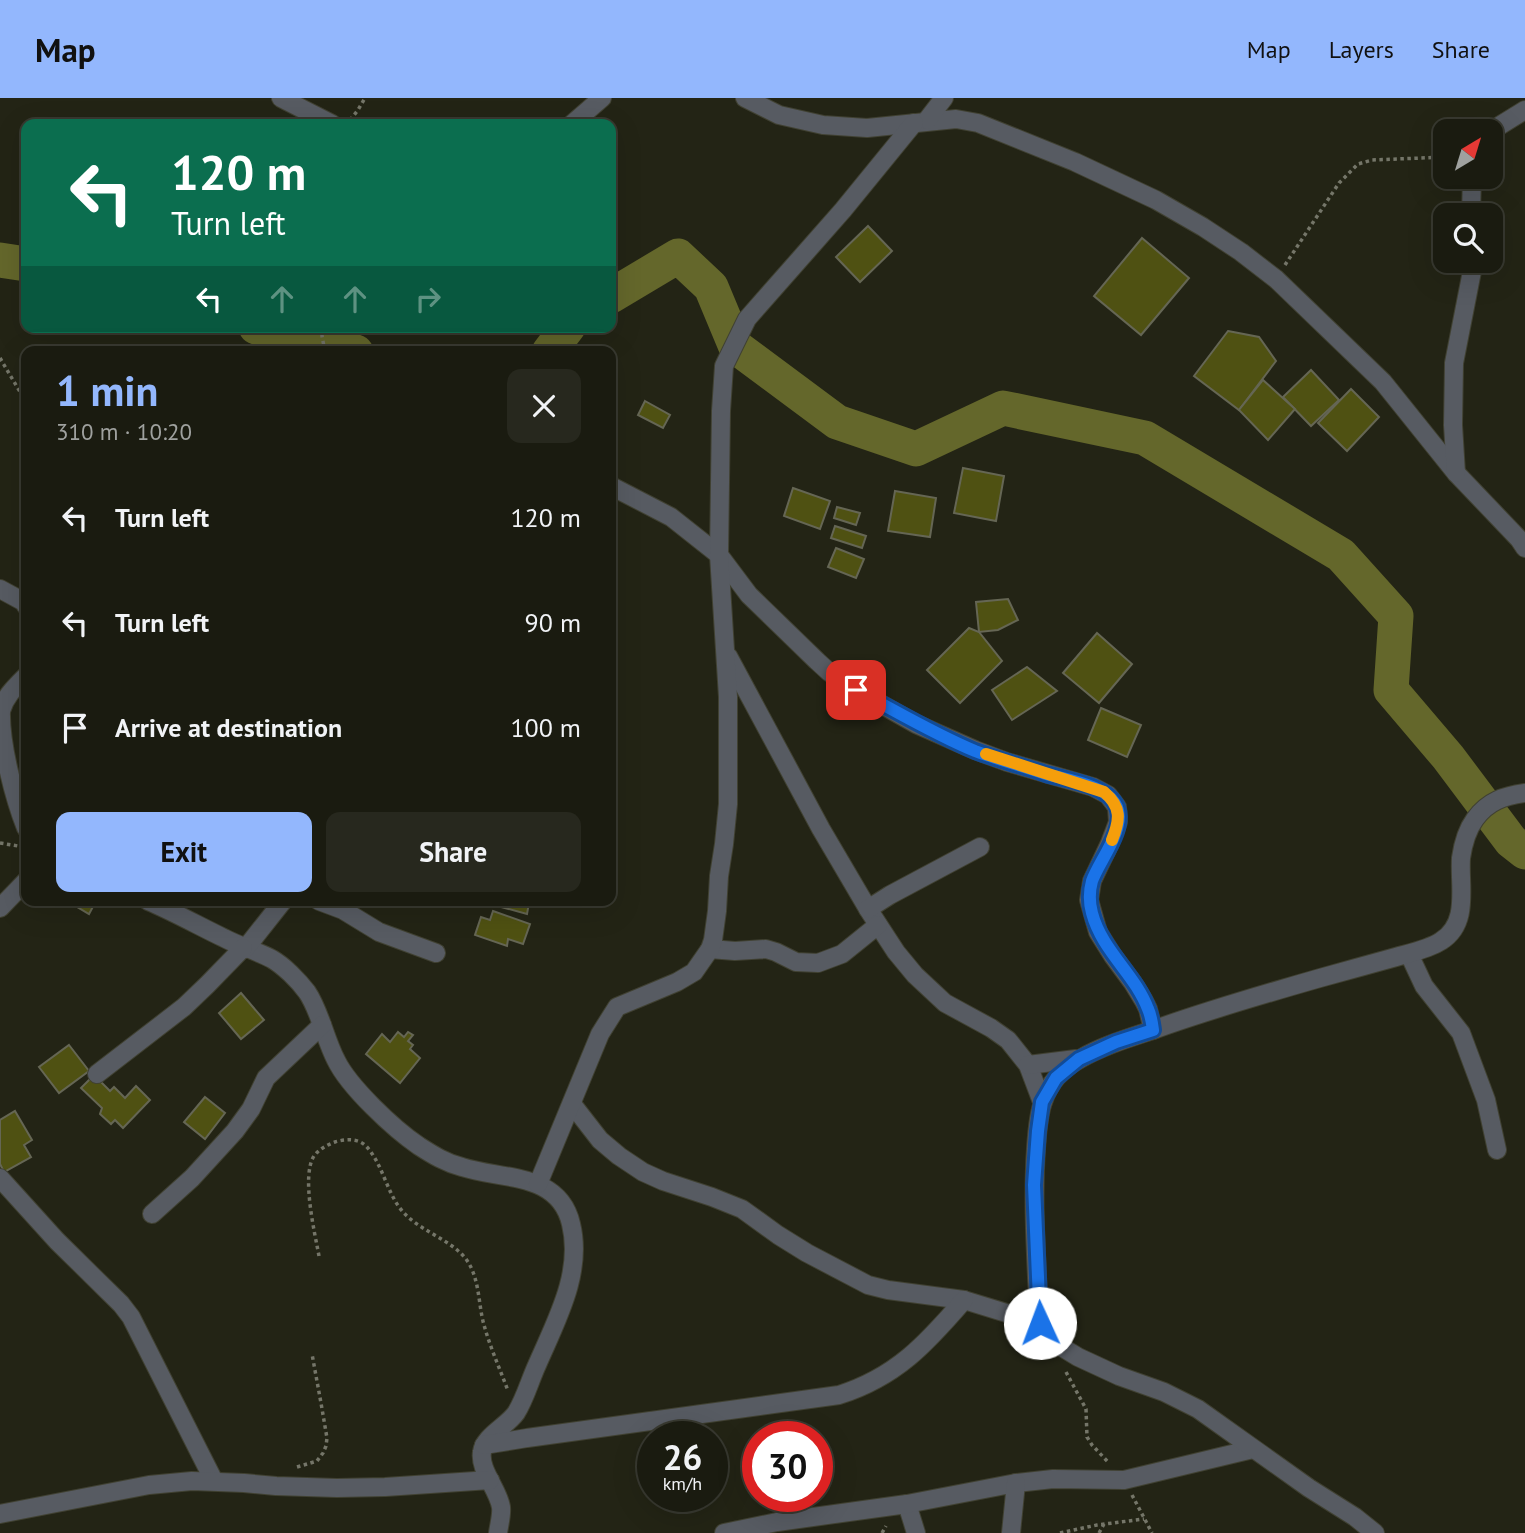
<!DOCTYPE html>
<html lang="en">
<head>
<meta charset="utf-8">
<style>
	:root { --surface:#1a1b10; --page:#27281e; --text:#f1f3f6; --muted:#9fa19f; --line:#383930; --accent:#93b7fd }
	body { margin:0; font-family:"PT Sans",sans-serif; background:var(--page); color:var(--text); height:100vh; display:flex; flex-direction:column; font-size:26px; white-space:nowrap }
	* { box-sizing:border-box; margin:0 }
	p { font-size:23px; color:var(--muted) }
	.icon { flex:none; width:38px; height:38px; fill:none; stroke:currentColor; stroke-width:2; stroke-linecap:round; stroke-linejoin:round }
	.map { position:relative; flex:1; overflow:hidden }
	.side { position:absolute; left:21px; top:248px; width:595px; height:560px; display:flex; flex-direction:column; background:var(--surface); border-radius:14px; box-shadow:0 7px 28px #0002,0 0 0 2px var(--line) }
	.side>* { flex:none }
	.top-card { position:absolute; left:21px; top:21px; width:595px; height:214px; border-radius:14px; box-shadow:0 7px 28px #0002,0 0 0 2px var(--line); background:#0b6e4f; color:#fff; overflow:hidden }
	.needle { width:46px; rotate:38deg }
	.fabs { position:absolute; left:1433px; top:21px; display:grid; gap:14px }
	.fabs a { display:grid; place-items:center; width:70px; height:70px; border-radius:14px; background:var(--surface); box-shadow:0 7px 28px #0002,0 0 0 2px var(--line); font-size:35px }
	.speed { position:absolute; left:637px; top:1323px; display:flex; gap:14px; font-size:35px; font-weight:700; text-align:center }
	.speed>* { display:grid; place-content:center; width:91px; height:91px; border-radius:50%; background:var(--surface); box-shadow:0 7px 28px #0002,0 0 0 2px var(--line); line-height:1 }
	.speed small { font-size:18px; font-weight:400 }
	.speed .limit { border:10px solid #d22; background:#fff; color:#111 }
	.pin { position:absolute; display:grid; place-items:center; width:60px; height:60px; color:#fff; margin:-30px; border-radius:14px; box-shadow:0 4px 10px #0006 }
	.me { position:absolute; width:77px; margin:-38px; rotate:358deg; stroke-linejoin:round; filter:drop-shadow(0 0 5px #0008) }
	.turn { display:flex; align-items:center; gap:24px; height:147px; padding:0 35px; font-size:32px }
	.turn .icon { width:91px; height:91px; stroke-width:2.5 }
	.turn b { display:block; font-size:49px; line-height:60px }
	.lanes { display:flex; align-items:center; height:66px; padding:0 35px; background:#0003; justify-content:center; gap:35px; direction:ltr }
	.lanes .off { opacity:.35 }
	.round { display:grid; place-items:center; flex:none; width:74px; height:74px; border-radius:14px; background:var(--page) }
	.head { display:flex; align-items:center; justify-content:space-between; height:119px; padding:0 35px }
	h1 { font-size:42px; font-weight:800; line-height:52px; color:var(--accent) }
	.primary-button { display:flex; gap:14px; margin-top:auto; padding:14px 35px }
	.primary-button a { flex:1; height:80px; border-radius:14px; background:var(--accent); color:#111; font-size:28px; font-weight:800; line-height:80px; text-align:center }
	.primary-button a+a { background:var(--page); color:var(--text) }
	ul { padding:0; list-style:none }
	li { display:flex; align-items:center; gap:21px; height:105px; padding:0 35px }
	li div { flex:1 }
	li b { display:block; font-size:26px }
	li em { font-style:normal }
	header { display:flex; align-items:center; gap:42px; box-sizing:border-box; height:98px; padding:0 35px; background:var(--accent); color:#111 }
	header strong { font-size:33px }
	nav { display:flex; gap:38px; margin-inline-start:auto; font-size:24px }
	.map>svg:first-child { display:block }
</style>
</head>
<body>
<header>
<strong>Map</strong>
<nav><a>Map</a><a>Layers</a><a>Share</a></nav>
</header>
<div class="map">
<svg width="1525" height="1435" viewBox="0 0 1525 1435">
	<rect width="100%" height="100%" fill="#232415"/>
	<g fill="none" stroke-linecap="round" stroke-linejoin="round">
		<g stroke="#64672b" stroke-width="35">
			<path d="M0,162L26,166"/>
			<path d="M611,198L678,158L711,189L736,249L837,324L916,351L1003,310L1145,340L1341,457L1396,518L1391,592L1448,659L1511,743L1525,754"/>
			<path d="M256,229L356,254"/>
			<path d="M549,254L568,229"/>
		</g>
	</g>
	<g fill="#4f5112" stroke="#656654" stroke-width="2">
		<path d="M868,128L892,153L860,184L836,159Z"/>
		<path d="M1142,140L1189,180L1141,237L1094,198Z"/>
		<path d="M1228,233L1259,239L1276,263L1239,312L1194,278Z"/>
		<path d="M1311,272L1339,302L1311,328L1283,299Z"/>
		<path d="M1263,282L1295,311L1268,342L1239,312Z"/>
		<path d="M1351,291L1379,319L1347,353L1318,325Z"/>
		<path d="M645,303L670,317L663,330L638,317Z"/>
		<path d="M963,370L1004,378L996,423L954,415Z"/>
		<path d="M793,390L830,403L820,431L784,418Z"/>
		<path d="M895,393L936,400L930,439L888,433Z"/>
		<path d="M837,409L860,415L856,427L834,420Z"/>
		<path d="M835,428L866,438L862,450L831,440Z"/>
		<path d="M836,450L864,461L856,480L828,469Z"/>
		<path d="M1008,501L1018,522L998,532L979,534L976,504Z"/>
		<path d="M969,530L979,534L1002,563L960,605L927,572Z"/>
		<path d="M1097,535L1132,566L1099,605L1063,575Z"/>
		<path d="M1027,569L1057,593L1012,622L992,592Z"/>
		<path d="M1101,610L1141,627L1127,659L1088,642Z"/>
		<path d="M76,803H96L89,816L74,807Z"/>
		<path d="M495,803H522L529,805L527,816L494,807Z"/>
		<path d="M493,813L530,826L523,846L508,841L507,848L475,837L481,819L490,822Z"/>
		<path d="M241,895L264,922L241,941L219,915Z"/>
		<path d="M398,934L404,939L408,934L413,937L408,943L413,947L410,951L420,960L400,985L366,956L382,936L390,944Z"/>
		<path d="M69,947L89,973L59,995L39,969Z"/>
		<path d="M94,977L110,993L114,989L125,1000L136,988L150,1002L123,1030L115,1022L111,1026L100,1016L102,1010L81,990Z"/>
		<path d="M205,999L225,1015L205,1041L184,1024Z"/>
		<path d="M15,1013L32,1042L24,1047L31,1059L4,1074L0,1066V1022Z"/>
	</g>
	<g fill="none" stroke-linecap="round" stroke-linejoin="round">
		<defs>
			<g id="street">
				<path d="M281,0L332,26"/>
				<path d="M745,0L779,17L823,27L867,30L956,21L978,25L1075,64L1156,102L1203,129L1241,154L1276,181L1383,284L1456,375L1519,441L1525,450"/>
				<path d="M927,22L944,0"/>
				<path d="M572,26L602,0"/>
				<path d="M1491,33L1525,12"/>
				<path d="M1471,117L1472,79"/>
				<path d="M1456,375L1453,327L1454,265L1474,163"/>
				<path d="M611,388L671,419L719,457L749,497L817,563L829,574L856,592L916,626L975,652L1007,664L1093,689L1108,697L1117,709L1118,724L1110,745L1092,783L1089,802L1098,834L1113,858L1133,885L1144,903L1148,911L1153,932"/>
				<path d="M0,491L24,504L26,508"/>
				<path d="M728,558L821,731L868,811L896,854L915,877L945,905L991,930L1008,942L1028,967L1042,1004"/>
				<path d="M26,578C16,588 5,598 1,613C0,645 14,700 26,730"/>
				<path d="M148,803C174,814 199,828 224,840C239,848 257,853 272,861C284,868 298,882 307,894C320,913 325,941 336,962C349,989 394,1031 419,1048C433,1057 446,1065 462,1069C502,1082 559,1074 571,1126C583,1175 556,1223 537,1267C530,1282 525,1301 516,1315C507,1328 484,1338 482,1354C479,1372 498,1391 501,1409C502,1417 499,1427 498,1435"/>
				<path d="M319,803L343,812L379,834L436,855"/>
				<path d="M0,810L26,783"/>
				<path d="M868,811L890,797L980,749"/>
				<path d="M245,851L283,803"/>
				<path d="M710,851L735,853L766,851L776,854L796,864L818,865L842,856L878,827"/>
				<path d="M1409,856L1424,888L1461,935L1486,1002L1497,1052"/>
				<path d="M1028,967L1076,961"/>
				<path d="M97,976L184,909L207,887L243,850"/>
				<path d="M572,1006L600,1042L619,1058L643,1074L663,1083L712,1099L742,1111L778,1137L807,1155L868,1187L888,1192L964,1202L1039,1225"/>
				<path d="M0,1080L57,1143L121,1206L131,1219L214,1383"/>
				<path d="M538,1086L600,936L617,909L677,884L694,874L710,851L713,842L717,813L719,778L724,746L728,706V599L719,457L721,313L724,268L747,221L843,112L914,25"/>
				<path d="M152,1116L192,1080L235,1033L251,1011L266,980L322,927"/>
				<path d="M484,1347L527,1340L839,1297C896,1279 926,1246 964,1202"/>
				<path d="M907,1406L916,1435"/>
				<path d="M0,1416L149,1387L192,1383L244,1385L276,1388L337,1390L385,1389L490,1382"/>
				<path d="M724,1435L777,1424L907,1406L1016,1385L1053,1381L1124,1382L1253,1351"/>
				<path d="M1011,1435L1016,1385"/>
				<path d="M1375,1435L1355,1419L1309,1390L1198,1311L1164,1294L1119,1278L1078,1259L1060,1248L1048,1238L1039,1225C1037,1167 1032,1109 1036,1051C1037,1036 1038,1018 1043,1004C1049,985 1063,970 1080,961C1102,948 1129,940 1153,932C1208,912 1264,896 1320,880C1345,873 1371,866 1396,859C1410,855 1429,851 1441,843C1470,825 1459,788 1461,760C1463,746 1467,732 1475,721C1488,703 1504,698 1525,695"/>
			</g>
		</defs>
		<use href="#street" stroke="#404132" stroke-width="20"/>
		<g stroke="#757669" stroke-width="3.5" stroke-dasharray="3.5 3.5" stroke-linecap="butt">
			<path d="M350,22L358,12L365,0"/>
			<path d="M1285,167L1339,85L1358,66L1372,62L1446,59"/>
			<path d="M323,229L322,238L325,254"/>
			<path d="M0,260L26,304"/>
			<path d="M0,745L18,748"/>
			<path d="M319,1158C315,1136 301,1078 314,1058C319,1051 327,1047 335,1044C345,1041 358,1040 366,1048C384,1067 387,1099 406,1117C423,1134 451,1142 466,1161C480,1180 478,1206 484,1227C490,1249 500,1271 508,1293"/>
			<path d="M1066,1274L1086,1311L1087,1339L1092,1347L1109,1365"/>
			<path d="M297,1369L317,1363L323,1355L326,1348L327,1340L321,1305L312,1256"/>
			<path d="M1132,1397L1152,1435"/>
			<path d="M882,1435L886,1428"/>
			<path d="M1060,1435L1097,1427L1144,1421"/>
			<path d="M1099,1435L1104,1426"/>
		</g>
		<use href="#street" stroke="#575b62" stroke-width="18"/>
	</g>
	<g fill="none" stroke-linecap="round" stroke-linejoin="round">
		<defs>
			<path id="route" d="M856,592C896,613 934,636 975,653C999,662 1023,668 1046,676C1067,682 1108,687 1117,709C1126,731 1099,763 1092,783C1089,794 1089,804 1092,815C1102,853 1135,876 1148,911C1151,917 1152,925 1153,932L1116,944L1079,961L1056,980L1042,1004L1038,1033L1034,1087L1040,1225"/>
		</defs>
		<use href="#route" stroke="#114b97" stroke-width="18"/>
		<use href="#route" stroke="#1a73e8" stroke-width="12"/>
		<path stroke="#f59e0b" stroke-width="12" d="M986,656L1104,694C1122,709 1120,722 1112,742"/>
	</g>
</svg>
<div class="fabs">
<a><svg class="needle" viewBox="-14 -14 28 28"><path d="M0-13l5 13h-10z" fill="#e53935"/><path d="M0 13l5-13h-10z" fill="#9fa19f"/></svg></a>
<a><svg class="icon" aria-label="search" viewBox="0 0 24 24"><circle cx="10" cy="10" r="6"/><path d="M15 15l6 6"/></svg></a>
</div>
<div class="speed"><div>26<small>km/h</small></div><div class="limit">30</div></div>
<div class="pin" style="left:856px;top:592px;background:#d93025"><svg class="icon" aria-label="arrive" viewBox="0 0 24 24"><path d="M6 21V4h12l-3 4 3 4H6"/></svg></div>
<svg class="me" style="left:1040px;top:1225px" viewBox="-20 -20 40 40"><circle r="19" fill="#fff"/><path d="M0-13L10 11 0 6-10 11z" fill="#1a73e8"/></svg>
<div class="top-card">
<div class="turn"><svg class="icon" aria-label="left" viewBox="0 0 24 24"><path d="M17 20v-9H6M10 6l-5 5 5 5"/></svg><div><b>120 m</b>Turn left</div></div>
<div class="lanes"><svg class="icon" aria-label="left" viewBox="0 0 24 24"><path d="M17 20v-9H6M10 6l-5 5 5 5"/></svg><svg class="icon off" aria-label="ahead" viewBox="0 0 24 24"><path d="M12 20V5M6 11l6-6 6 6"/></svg><svg class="icon off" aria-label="ahead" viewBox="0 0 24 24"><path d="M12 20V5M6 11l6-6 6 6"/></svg><svg class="icon off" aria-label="right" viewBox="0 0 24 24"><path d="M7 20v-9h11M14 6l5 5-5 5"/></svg></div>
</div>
<section class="side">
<div class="head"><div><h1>1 min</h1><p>310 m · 10:20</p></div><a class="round"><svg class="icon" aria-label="close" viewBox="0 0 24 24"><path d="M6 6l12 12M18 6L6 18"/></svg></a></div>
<ul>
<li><svg class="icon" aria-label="left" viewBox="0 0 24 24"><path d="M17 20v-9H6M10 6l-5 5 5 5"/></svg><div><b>Turn left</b></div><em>120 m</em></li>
<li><svg class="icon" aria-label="left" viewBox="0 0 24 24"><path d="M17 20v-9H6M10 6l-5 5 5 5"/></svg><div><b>Turn left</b></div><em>90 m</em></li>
<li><svg class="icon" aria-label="arrive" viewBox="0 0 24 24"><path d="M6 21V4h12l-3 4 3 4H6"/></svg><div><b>Arrive at destination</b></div><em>100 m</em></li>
</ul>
<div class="primary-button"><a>Exit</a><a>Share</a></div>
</section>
</div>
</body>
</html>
